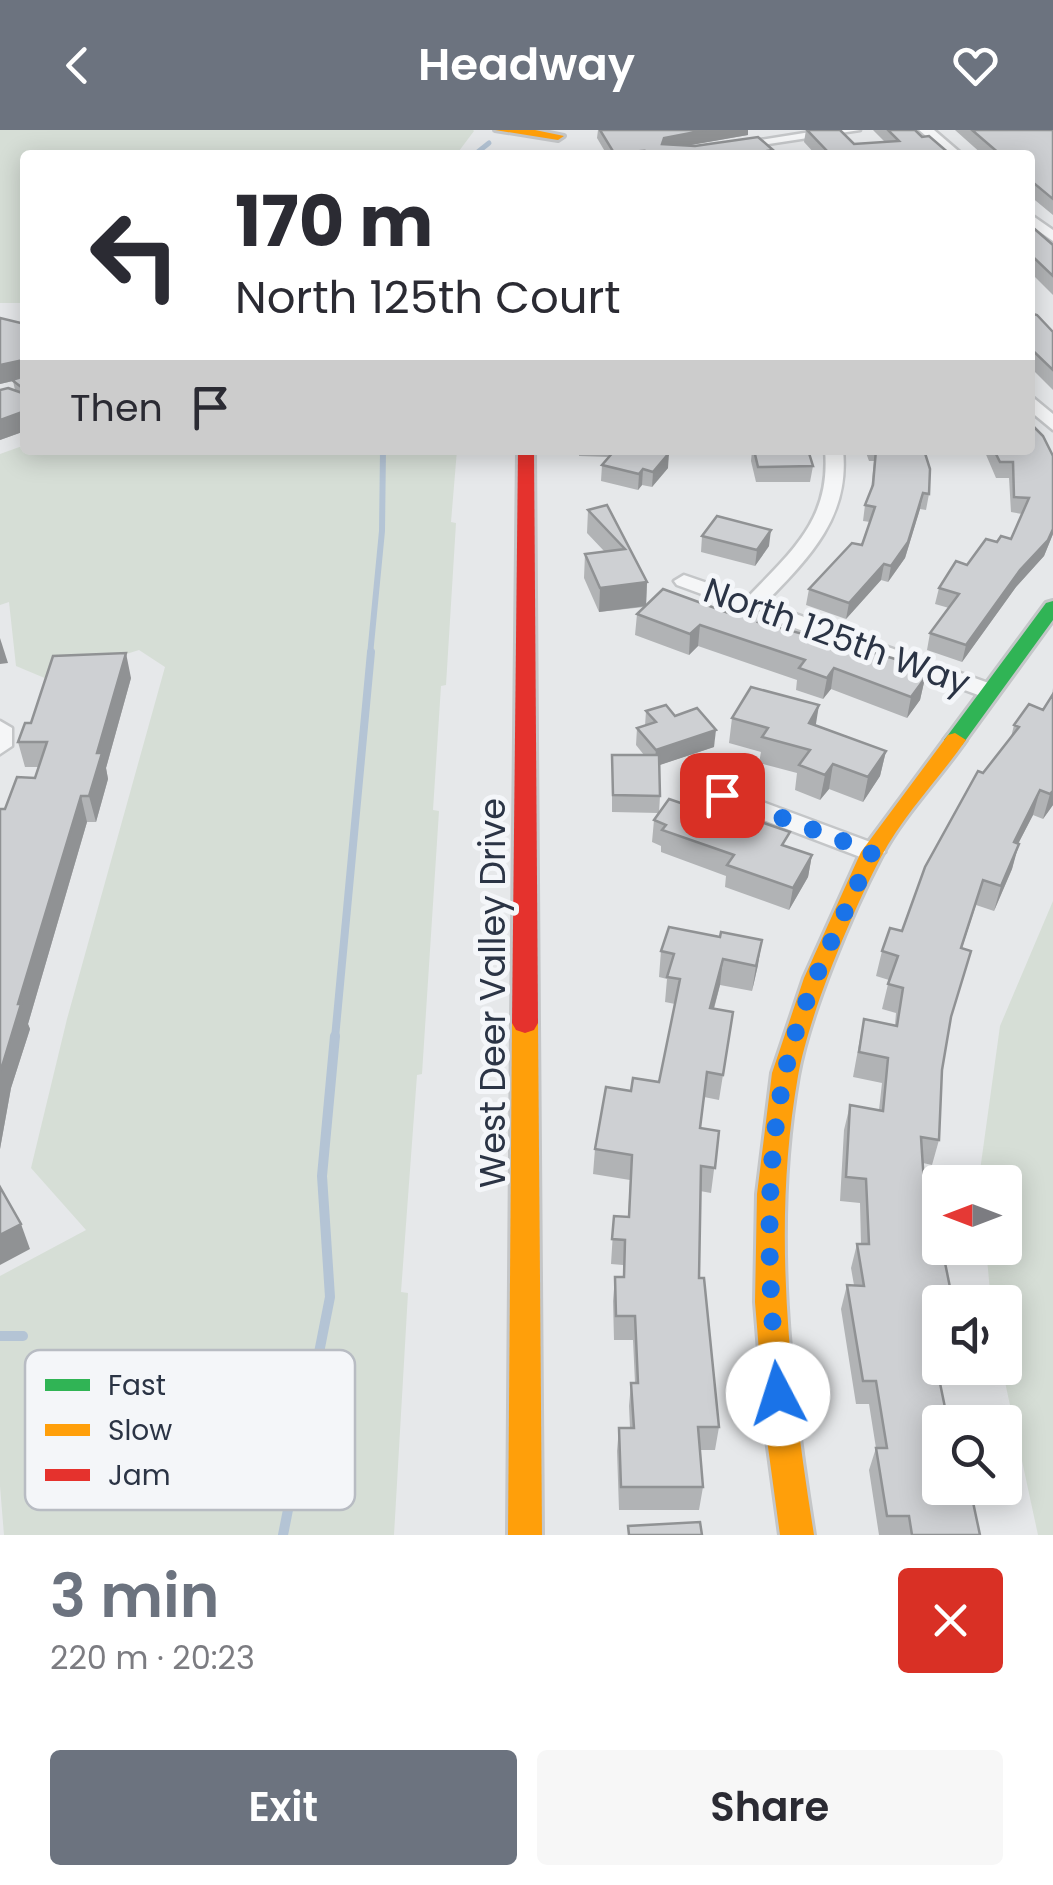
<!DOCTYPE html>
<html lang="en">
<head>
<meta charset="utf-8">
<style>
	:root { --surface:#fff; --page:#f7f7f7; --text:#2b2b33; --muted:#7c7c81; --accent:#6c737f }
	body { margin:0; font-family:Poppins,sans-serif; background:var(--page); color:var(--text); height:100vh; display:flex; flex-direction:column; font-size:38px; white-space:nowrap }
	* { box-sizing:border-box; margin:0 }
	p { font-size:32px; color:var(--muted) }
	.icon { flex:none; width:55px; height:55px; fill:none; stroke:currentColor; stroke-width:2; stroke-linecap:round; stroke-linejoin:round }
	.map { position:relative; height:1405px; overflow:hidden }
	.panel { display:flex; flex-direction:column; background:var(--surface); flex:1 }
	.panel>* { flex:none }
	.top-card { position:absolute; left:20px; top:20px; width:1015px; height:305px; border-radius:10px; box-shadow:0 5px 25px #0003; background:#fff; color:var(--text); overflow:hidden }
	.needle { width:65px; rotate:270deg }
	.fabs { position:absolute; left:922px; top:1035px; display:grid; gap:20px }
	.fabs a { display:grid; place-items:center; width:100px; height:100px; border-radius:10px; background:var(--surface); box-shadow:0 5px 25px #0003; font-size:50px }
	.pin { position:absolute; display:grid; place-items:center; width:85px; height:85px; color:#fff; margin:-42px; border-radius:20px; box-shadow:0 5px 15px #0006 }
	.me { position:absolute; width:110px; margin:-55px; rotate:355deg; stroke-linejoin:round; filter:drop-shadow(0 0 8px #0008) }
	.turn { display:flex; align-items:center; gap:35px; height:210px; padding:0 50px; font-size:45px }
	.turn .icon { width:130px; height:130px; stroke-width:2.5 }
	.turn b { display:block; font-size:70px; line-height:85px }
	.then { display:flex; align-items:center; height:95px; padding:0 50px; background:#0003; gap:20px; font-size:38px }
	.round { display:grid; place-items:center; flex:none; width:105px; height:105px; border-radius:10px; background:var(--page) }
	.summary { display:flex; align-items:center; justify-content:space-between; height:170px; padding:0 50px }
	h1 { font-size:60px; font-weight:600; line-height:75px; color:var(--accent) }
	.cta { display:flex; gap:20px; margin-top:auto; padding:20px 50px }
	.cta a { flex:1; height:115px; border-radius:10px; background:var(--accent); color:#fff; font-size:40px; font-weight:600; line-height:115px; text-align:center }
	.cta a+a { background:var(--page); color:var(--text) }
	header { display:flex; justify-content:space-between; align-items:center; height:130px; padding:0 50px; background:var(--accent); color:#fff; font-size:45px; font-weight:600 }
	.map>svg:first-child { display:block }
</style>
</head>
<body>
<header><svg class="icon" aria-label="back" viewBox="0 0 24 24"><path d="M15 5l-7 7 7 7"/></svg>Headway<svg class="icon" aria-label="heart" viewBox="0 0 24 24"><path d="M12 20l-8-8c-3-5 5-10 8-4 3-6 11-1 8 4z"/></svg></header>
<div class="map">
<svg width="1053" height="1405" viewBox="0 0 1053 1405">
	<rect width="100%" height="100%" fill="#e6e8ea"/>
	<g fill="#d6ded6">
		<path d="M0,0H473L474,1L456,25H25V173H0Z"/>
		<path d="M25,315V320H457L451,392L456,393L446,555L441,556L433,680L439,681L422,944L417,945L401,1162L408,1163L394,1405H4L0,1356V1146L86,1100L31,1038L67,889L165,537L139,520L47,549L16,536L9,472L0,475V324Z"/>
		<path d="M1053,771V1405H1038L1002,1238H1005V1172H991L986,1118H1005V1052H980L979,1048L1000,896Z"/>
	</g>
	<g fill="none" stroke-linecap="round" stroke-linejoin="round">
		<path stroke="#b4c4d5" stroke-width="5" d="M474,25L489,13"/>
		<path stroke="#b4c4d5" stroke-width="6" d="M370,525L382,401L383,320"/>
		<path stroke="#b4c4d5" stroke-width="8" d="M335,908L371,522"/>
		<g stroke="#b4c4d5" stroke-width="10">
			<path d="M0,1206H23"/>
			<path d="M283,1405L330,1167L322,1046L335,906"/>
		</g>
		<defs>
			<g id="street">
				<path d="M823,0H860L729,20L722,16Z"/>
				<path d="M919,0H934L963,25H948Z"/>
				<path d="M1030,84L1053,100V111L1030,95Z"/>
				<path d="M1030,265L1053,284V300L1030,281Z"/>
				<path d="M825,320H843C850,387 809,428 765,473L997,556L1000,561L997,566H981L677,455L674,451L684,445L748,467C792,421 831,389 825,320Z"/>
				<path d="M0,591L12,598V616L0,624Z"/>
				<path d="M722,657L881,716L885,722L872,731L863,728L713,671L710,665Z"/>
			</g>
			<path id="fast" d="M1053,471V490L962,615H948L944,610L948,605L1046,473Z"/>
			<g id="slow">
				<path d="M495,0H535L564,6L558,10Z"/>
				<path d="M955,603L966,610C939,649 903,685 881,727C852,782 809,884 798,946C771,1099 790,1253 814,1405H780L765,1295L755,1172L757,1064L772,943L804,848L861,722L948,605Z"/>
				<path d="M525,883L534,886L538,893L542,1405H508L512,893L516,886Z"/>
			</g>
			<path id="jam" d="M518,320H534L538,893L534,900L525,903L516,900L512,893Z"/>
		</defs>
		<use href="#street" stroke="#c4c6c8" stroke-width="5"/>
		<use href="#fast" stroke="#c4c6c8" stroke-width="6"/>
		<use href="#slow" stroke="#c4c6c8" stroke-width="6"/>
		<use href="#jam" stroke="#c4c6c8" stroke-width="6"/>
		<use href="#street" fill="#f5f6f7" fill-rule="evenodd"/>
		<use href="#fast" fill="#30b455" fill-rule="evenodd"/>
		<use href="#slow" fill="#ff9f0a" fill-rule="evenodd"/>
		<use href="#jam" fill="#e5322d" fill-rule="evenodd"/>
	</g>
	<g fill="#b1b3b5">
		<path d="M598,0H748V5L690,15L773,20L772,25H607L597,8Z"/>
		<path d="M806,0H840L854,14L885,12L873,0H915L922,7L951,25H816L804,12Z"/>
		<path d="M955,0H1053V85L1030,66V25H983Z"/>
		<path d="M1030,95L1053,115V165L1030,142Z"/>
		<path d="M1030,183L1053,202V260L1030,237Z"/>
		<path d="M0,188L25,194V301L0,310L15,260L13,251L0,254Z"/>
		<path d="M579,320H657L668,338L652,357L642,355L638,360L601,351L602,335L609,327L579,326Z"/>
		<path d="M752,320H808L813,336L810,352H756L751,331Z"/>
		<path d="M865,320H924L929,364L926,380L920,379L905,428L888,452L881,450L846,489L806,475L809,459L862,415L870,392L863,391L865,375L871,360L874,331H869Z"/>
		<path d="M984,320H1030L1053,326V404L1044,426L1016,457L962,532L927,520L930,503L949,478L935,474L939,458L997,412L1011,409L1022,384L1011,382L1009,348H996Z"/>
		<path d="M607,375L647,452L646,475L734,485L764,493L925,548L920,570L907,588L831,559L823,569L796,560L797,550L698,516L689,525L635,505L637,484L644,477L599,482L584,448L585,424L604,421L587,403L588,380Z"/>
		<path d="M702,406L769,416L755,436L701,422Z"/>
		<path d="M131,548L106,638L108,649L96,692H87L28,894L30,899L11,958L0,1019V679H5L35,648L39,637H25L18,612L31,593Z"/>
		<path d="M1053,558V675L1043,689L1033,685L1018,714L1012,739L994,781L976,775L962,818L942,940L939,1010L932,1035L923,1033L928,1116L940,1172V1218H933L940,1292L980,1405H879L869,1340L876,1318L869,1274H856L841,1179L847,1155H854L851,1138L857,1114H861L860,1073L840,1071L844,1000L850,975L879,980L882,953L853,947L859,914L864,889L895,895L896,883L882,879L889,850L876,846L882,821L902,801L983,643L1011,607L1014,595L1043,580L1052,566Z"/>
		<path d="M646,581L675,586L714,617L659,635L660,666L659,683L612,682V625H644L636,615L637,598L645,596Z"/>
		<path d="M732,588L815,595L886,621L880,646L863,672L829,659L820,670L795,660L797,643L759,633L761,622L729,613Z"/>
		<path d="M654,690L788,717L812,725L808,747L789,780L725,757L726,746L661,722V716L652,712Z"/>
		<path d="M669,797L758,835L752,861L720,855L714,879L733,882L719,970L704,967L700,998L719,1001L711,1063L700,1061L699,1148L719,1297L715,1320H700L703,1357L699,1380H619L617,1321L619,1298H630L629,1276L631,1253H635L633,1210H614L613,1171L615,1147H623V1135L611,1134L614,1086L628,1087L630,1050L593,1044L595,1019L631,961L659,952L675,874L665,872L667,849L659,847L661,821Z"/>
	</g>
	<g fill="#909294">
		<path d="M706,0H748V5L663,20L662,14L664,8Z"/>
		<path d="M23,230L25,248L0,254V235Z"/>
		<path d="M25,281V301L0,310V290Z"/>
		<path d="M669,323L668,338L652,357L653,342Z"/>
		<path d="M643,339L642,355L638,360L639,344Z"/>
		<path d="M923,363L920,379L905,428L888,452L891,436Z"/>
		<path d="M1053,399V404L1044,426L1016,457L962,532L966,515L1020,440Z"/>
		<path d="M771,400L769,416L755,436L757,420Z"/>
		<path d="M884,434L881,450L846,489L849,473Z"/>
		<path d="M647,452L646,476L599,482L600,458Z"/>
		<path d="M700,495L698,516L689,525L690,504Z"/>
		<path d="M0,508L8,533L0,534Z"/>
		<path d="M126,523L131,548L106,638L108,649L96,692L89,666L97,623Z"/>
		<path d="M834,538L831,559L823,569L827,548Z"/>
		<path d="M924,539L921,554L925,548L920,570L907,588L911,567L919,546Z"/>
		<path d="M819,575L815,600L809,593Z"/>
		<path d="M716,600L714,617L654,637L656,620Z"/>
		<path d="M886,621L880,646L863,672L868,647Z"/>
		<path d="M833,634L829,659L820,670L825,645Z"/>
		<path d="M1040,660L1033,685L1006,737L1014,712Z"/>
		<path d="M1053,661V675L1043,689L1050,664Z"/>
		<path d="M81,666L87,692L28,894L30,899L11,958L0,1019V943L18,874Z"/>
		<path d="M1019,714L1012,739L994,781L1001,756Z"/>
		<path d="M812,725L808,747L789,780L793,758Z"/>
		<path d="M762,810L758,835L752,861L756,836Z"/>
		<path d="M723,829L720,855L707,903L710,878Z"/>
		<path d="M21,1094L30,1119L0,1135V1105Z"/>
	</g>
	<g fill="#ced0d3" stroke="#909294" stroke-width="2.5">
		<path d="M600,0H706L664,8L662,14L695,16L758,7L773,20L767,21L772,25H640L643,21L614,23Z"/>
		<path d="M807,0H840L854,14L899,11L888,0H915L922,7L929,6L951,25H831Z"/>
		<path d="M972,0H1053V69L1030,50V25H1001Z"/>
		<path d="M1030,95L1053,115V146L1030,124Z"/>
		<path d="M1030,183L1037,185L1053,202V240L1030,218Z"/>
		<path d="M0,188L25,194V260L12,250L24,246L23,230L0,235Z"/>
		<path d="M8,258L25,264V281L0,290V260Z"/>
		<path d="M1030,293L1043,306L1053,326V399L1048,410L1020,440L966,515L930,503L959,464L939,458L956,431L967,435L986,409L997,412L1001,406L1011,409L1029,368L1014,367L1013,332H1000L994,320H1030Z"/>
		<path d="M615,320H657L669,323L653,342L643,339L639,344L602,335Z"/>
		<path d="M754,320H808L813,336L758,337Z"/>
		<path d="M876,320H924L930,339L929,364L923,363L908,412L891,436L884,434L849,473L809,459L852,413L862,415L875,377L865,375L873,355Z"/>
		<path d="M607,375L647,452L600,458L585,424L625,419L588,380Z"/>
		<path d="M717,386L771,400L757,420L702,406Z"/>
		<path d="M663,459L734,485L742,475L765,483L758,492L892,528L924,539L919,546L925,548L911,567L834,538L827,548L799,538L805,530L700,495L690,504L637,484Z"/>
		<path d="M126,523L97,623H102L89,666H81L18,874H21L0,943V679H5L17,647L35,648L47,612H18L25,593H31L53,526Z"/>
		<path d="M751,557L819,575L809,593L886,621L868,647L833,634L825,645L799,635L810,620L762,607L768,598L732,588Z"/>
		<path d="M1053,564V661L1050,664L1040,660L1014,712L1019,714L1001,756L983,750L961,818L971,821L951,887L942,940L939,1010L921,1007L928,1116H940L942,1118L953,1172H940V1195H928L948,1292H940V1358H970L980,1405H912L909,1386H887L876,1318H887L876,1251H863L847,1155L864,1156L857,1114H869L866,1049L846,1047L850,975L883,981L888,928L859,922L864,889L897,896L903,858L888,854L898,826L882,821L890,798L902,801L925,737L978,641L983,643L1019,597L1014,595L1029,574L1043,580Z"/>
		<path d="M666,575L675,586L697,578L716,600L656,620L637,598L656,592L646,581Z"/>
		<path d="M612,625H659L660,666L613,665Z"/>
		<path d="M669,669L751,697L755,690L790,702L782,715L812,725L793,758L727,735L734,725L662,700L666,695L654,690Z"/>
		<path d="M669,797L720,807L721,802L762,810L756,836L723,829L710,878L733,882L723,945L707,942L700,998L719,1001L715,1038L701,1036L699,1148H704L719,1297H698L703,1357H621L619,1298H634L631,1253H638L635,1186H616L615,1147H624L625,1110L612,1109L614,1086L629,1087L632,1025L595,1019L606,957L631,961L633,948L659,952L680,849L667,847L674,824L661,821Z"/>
		<path d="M0,1057L21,1094L0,1105Z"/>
		<path d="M700,1392L702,1405H629L628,1396Z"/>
	</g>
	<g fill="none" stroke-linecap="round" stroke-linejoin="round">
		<path stroke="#1a73e8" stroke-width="18" stroke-dasharray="0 32.4" d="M722,665L872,722C841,793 801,867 785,943C762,1048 769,1159 778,1264"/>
	</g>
	<g text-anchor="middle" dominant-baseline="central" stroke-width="10" stroke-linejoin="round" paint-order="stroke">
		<g font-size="35" fill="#2b3445" stroke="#f4f6f9">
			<text transform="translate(837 506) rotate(20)">North 125th Way</text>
			<text transform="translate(492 863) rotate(-90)">West Deer Valley Drive</text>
		</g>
	</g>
	<rect x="25" y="1220" width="330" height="160" rx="15" fill="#f4f6f9" stroke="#b8bcc3" stroke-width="2.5"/>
	<rect x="45" y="1249" width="45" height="12" fill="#30b455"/>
	<rect x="45" y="1294" width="45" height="12" fill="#ff9f0a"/>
	<rect x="45" y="1339" width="45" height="12" fill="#e5322d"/>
	<g font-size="28" fill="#2b3445">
		<text x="108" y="1265">Fast</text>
		<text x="108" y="1310">Slow</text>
		<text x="108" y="1355">Jam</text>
	</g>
</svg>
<div class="fabs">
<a><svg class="needle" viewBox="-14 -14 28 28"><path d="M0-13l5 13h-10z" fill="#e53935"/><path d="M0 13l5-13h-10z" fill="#7c7c81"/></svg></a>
<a><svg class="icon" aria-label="sound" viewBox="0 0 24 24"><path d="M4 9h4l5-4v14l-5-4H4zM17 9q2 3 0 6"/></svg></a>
<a><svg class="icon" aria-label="search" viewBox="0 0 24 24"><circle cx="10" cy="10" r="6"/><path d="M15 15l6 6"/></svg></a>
</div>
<div class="pin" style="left:722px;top:665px;background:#d93025"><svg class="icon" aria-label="arrive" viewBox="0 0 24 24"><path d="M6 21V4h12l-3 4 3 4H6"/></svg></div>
<svg class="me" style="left:778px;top:1264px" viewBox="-20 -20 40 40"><circle r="19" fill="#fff"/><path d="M0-13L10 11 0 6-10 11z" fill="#1a73e8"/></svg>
<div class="top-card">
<div class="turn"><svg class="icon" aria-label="left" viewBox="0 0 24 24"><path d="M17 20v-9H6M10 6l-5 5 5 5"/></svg><div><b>170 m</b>North 125th Court</div></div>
<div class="then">Then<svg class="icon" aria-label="arrive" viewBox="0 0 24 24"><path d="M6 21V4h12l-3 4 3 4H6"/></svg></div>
</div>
</div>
<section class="panel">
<div class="summary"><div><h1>3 min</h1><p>220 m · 20:23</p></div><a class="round" style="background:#d93025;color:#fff"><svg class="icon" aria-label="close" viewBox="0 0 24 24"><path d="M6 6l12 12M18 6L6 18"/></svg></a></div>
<div class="cta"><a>Exit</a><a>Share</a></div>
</section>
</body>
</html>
